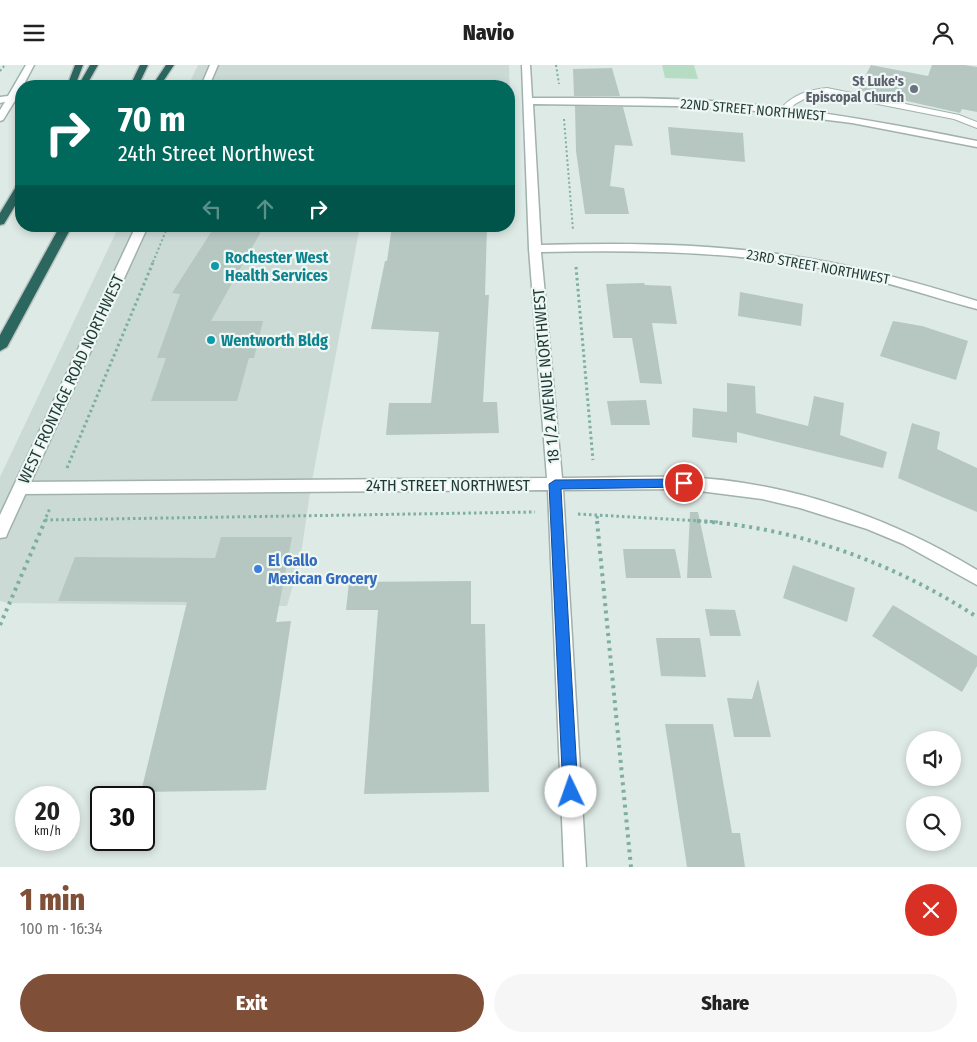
<!DOCTYPE html>
<html lang="en">
<head>
<meta charset="utf-8">
<style>
	:root { --surface:#fff; --page:#f6f6f6; --text:#222; --muted:#767676; --accent:#804f38 }
	body { margin:0; font-family:"Fira Sans Condensed",sans-serif; background:var(--page); color:var(--text); height:100vh; display:flex; flex-direction:column; font-size:19px; white-space:nowrap }
	* { box-sizing:border-box; margin:0 }
	p { font-size:16px; color:var(--muted) }
	.icon { flex:none; width:28px; height:28px; fill:none; stroke:currentColor; stroke-width:2; stroke-linecap:round; stroke-linejoin:round }
	.map { position:relative; height:802px; overflow:hidden }
	.drawer { display:flex; flex-direction:column; background:var(--surface); flex:1 }
	.drawer>* { flex:none }
	.guide { position:absolute; left:15px; top:15px; width:500px; height:152px; border-radius:20px; box-shadow:0 2px 8px #0003; background:#00695c; color:#fff; overflow:hidden }
	.fabs { position:absolute; left:906px; top:666px; display:grid; gap:10px }
	.fabs a { display:grid; place-items:center; width:55px; height:55px; border-radius:50%; background:var(--surface); box-shadow:0 2px 8px #0003; font-size:25px }
	.speed { position:absolute; left:15px; top:721px; display:flex; gap:10px; font-size:25px; font-weight:700; text-align:center }
	.speed>* { display:grid; place-content:center; width:65px; height:65px; border-radius:50%; background:var(--surface); box-shadow:0 2px 8px #0003; line-height:1 }
	.speed small { font-size:12px; font-weight:400 }
	.speed .limit { border:2px solid #111; border-radius:8px; background:#fff; color:#111 }
	.pin { position:absolute; display:grid; place-items:center; width:42px; height:42px; color:#fff; margin:-21px; border:2px solid #fff; border-radius:50%; box-shadow:0 1px 5px #0007 }
	.me { position:absolute; width:55px; margin:-28px; rotate:357deg; stroke-linejoin:round; filter:drop-shadow(0 0 4px #0008) }
	.turn { display:flex; align-items:center; gap:18px; height:105px; padding:0 20px; font-size:22px }
	.turn .icon { width:65px; height:65px; stroke-width:2.5 }
	.turn b { display:block; font-size:35px; line-height:42px }
	.lanes { display:flex; align-items:center; height:48px; padding:0 20px; background:#0003; justify-content:center; gap:25px; direction:ltr }
	.lanes .off { opacity:.35 }
	.round { display:grid; place-items:center; flex:none; width:52px; height:52px; border-radius:26px; background:var(--page) }
	.overview { display:flex; align-items:center; justify-content:space-between; height:85px; padding:0 20px }
	h1 { font-size:30px; font-weight:800; line-height:38px; color:var(--accent) }
	.cta { display:flex; gap:10px; margin-top:auto; padding:10px 20px }
	.cta a { flex:1; height:58px; border-radius:30px; background:var(--accent); color:#fff; font-size:20px; font-weight:800; line-height:58px; text-align:center }
	.cta a+a { background:var(--page); color:var(--text) }
	header { display:flex; justify-content:space-between; align-items:center; height:65px; padding:0 20px; background:var(--surface); font-size:22px; font-weight:800 }
	.map>svg:first-child { display:block }
</style>
</head>
<body>
<header><svg class="icon" aria-label="menu" viewBox="0 0 24 24"><path d="M4 6h16M4 12h16M4 18h16"/></svg>Navio<svg class="icon" aria-label="person" viewBox="0 0 24 24"><circle cx="12" cy="8" r="4"/><path d="M4 21q1-7 8-7t8 7"/></svg></header>
<div class="map">
<svg width="977" height="802" viewBox="0 0 977 802">
	<rect width="100%" height="100%" fill="#deeae5"/>
	<g fill="#ccdad5">
		<path d="M198,0H509L510,38L509,21H188Z"/>
		<path d="M119,161H360L311,421L300,496L287,541L9,538L0,536V412Z"/>
	</g>
	<path fill="#b6dcc3" d="M662,0H694L698,14L665,13Z"/>
	<g fill="#b6c7c2">
		<path d="M871,0L928,11L932,0H965L977,2V47L962,44L960,48L858,25Z"/>
		<path d="M612,3L620,31H574L573,4Z"/>
		<path d="M575,41L623,42L633,81L615,80L610,121L624,123L629,149H585L576,86Z"/>
		<path d="M668,62L743,68L745,97L671,90Z"/>
		<path d="M215,161H264L211,256H263L254,293H249L237,336H151L166,293H157L180,229L172,228Z"/>
		<path d="M392,161H487L485,230H489L483,337H497L499,368L386,370L389,338H431L439,267L371,264L385,196H387Z"/>
		<path d="M644,218L645,220L671,221L677,259L652,258L662,319L640,318L632,273H613L606,219Z"/>
		<path d="M740,227L803,239L801,261L738,251Z"/>
		<path d="M893,256L922,261L968,276L956,315L880,291Z"/>
		<path d="M727,318L755,321L756,348L808,361L814,331L844,338L840,370L887,387L883,403L737,367V378L692,372L693,343L727,347Z"/>
		<path d="M646,335L650,360H611L607,336Z"/>
		<path d="M912,358L940,367L937,384L977,403V447L898,413Z"/>
		<path d="M690,447H698L712,513H687Z"/>
		<path d="M221,472H292L276,557L291,556L266,725L141,727L187,537L58,536L75,492L215,493Z"/>
		<path d="M623,484H675L681,513H626Z"/>
		<path d="M793,500L855,523L847,557L783,533Z"/>
		<path d="M471,516V559H485L489,727L364,729L378,545H346L349,517Z"/>
		<path d="M893,540L977,591V601L962,627L872,571Z"/>
		<path d="M705,544L735,545L741,571H710Z"/>
		<path d="M656,573H700L706,612L661,611Z"/>
		<path d="M758,614L771,672H734L727,633L752,634Z"/>
		<path d="M665,659H713L732,768H740L745,802H687Z"/>
	</g>
	<g fill="none" stroke-linecap="round" stroke-linejoin="round">
		<defs>
			<path id="service" d="M827,23L959,50L977,57V63L954,54L827,29L806,33L795,39L786,48L779,46C791,30 808,25 827,23Z"/>
			<path id="minor" d="M522,0H530L532,33C597,33 662,32 726,37C810,44 894,59 977,76V82L852,58L757,46L676,41L533,39L541,180C617,178 693,178 769,188C840,196 909,215 977,236V244C928,231 880,214 830,205C735,186 638,185 541,187L562,413C602,413 643,411 683,412C787,416 889,452 977,505V520L903,479L867,464L800,443L762,434L684,424L563,425L586,802H564L548,425L21,429L16,427L13,423L16,419L21,417L547,413L529,184Z"/>
			<g id="tertiary">
				<path d="M210,0H218L209,21H201Z"/>
				<path d="M8,32L16,34L3,55L0,56V45Z"/>
				<path d="M136,161H148L8,467L6,472L0,473V450Z"/>
			</g>
			<path id="secondary" d="M26,0H34L16,34L0,38V32L8,31Z"/>
			<g id="motorway">
				<path d="M75,0H83L75,21H67Z"/>
				<path d="M90,0H98L86,21H78Z"/>
				<path d="M140,0H148L138,21H130Z"/>
				<path d="M166,0H174L160,21H152Z"/>
				<path d="M21,119V131L4,159L0,160V148L17,120Z"/>
				<path d="M60,161H72L7,282L0,286V270Z"/>
			</g>
		</defs>
		<use href="#service" stroke="#a1b1ad" stroke-width="2"/>
		<use href="#minor" stroke="#a1b1ad" stroke-width="3"/>
		<use href="#tertiary" stroke="#a1b1ad" stroke-width="3"/>
		<use href="#secondary" stroke="#9db6af" stroke-width="3"/>
		<use href="#motorway" stroke="#bcc4c2" stroke-width="3"/>
		<g stroke="#7eaea3" stroke-width="2" stroke-dasharray="2 2.5" stroke-linecap="butt">
			<path d="M556,0L559,19"/>
			<path d="M0,6L5,0"/>
			<path d="M564,54L573,165"/>
			<path d="M153,197L168,161"/>
		</g>
		<g stroke="#7eaea3" stroke-width="3" stroke-dasharray="2.5 3" stroke-linecap="butt">
			<path d="M576,202L593,395"/>
			<path d="M67,403L154,195"/>
			<path d="M578,449L719,457"/>
			<path d="M597,451L598,457"/>
			<path d="M45,455L535,447"/>
			<path d="M44,457L50,443"/>
		</g>
		<g stroke="#7eaea3" stroke-width="4" stroke-dasharray="3 4.5" stroke-linecap="butt">
			<path d="M597,456L631,802"/>
			<path d="M697,456C796,462 894,498 977,552"/>
			<path d="M0,560L45,456"/>
		</g>
		<use href="#service" fill="#fff" fill-rule="evenodd"/>
		<use href="#minor" fill="#fff" fill-rule="evenodd"/>
		<use href="#tertiary" fill="#fff" fill-rule="evenodd"/>
		<use href="#secondary" fill="#fff" fill-rule="evenodd"/>
		<use href="#motorway" fill="#2b665f" fill-rule="evenodd"/>
	</g>
	<path fill="#1a73e8" stroke="#114b97" d="M684,414L690,418L684,422L561,424L578,727L576,732L571,734L565,732L563,727L549,419L555,415Z"/>
	<circle fill="#6b7280" stroke="#eef7f3" stroke-width="2" cx="914" cy="24" r="5"/>
	<g fill="#0f9aa8" stroke="#eef7f3" stroke-width="2">
		<circle cx="215" cy="201" r="5"/>
		<circle cx="211" cy="275" r="5"/>
	</g>
	<circle fill="#3f7fe0" stroke="#eef7f3" stroke-width="2" cx="258" cy="504" r="5"/>
	<g text-anchor="middle" dominant-baseline="central" stroke-width="4.5" stroke-linejoin="round" paint-order="stroke">
		<g font-size="14" font-weight="bold" fill="#5b616d" stroke="#eef7f3" text-anchor="end">
			<text x="904" y="16">St Luke's<tspan x="904" dy="16">Episcopal Church</tspan></text>
		</g>
		<g font-size="14" fill="#1f3935" stroke="#eef7f3">
			<text transform="translate(753 45) rotate(5)">22ND STREET NORTHWEST</text>
			<text transform="translate(818 202) rotate(10)">23RD STREET NORTHWEST</text>
		</g>
		<g font-size="16" font-weight="bold" fill="#0d838f" stroke="#eef7f3" text-anchor="start">
			<text x="225" y="192">Rochester West<tspan x="225" dy="18">Health Services</tspan></text>
			<text x="221" y="275">Wentworth Bldg</text>
		</g>
		<g font-size="16" fill="#1f3935" stroke="#eef7f3">
			<text transform="translate(546 311) rotate(-95)">18 1/2 AVENUE NORTHWEST</text>
			<text transform="translate(71 314) rotate(-65)">WEST FRONTAGE ROAD NORTHWEST</text>
			<text x="448" y="420">24TH STREET NORTHWEST</text>
		</g>
		<g font-size="16" font-weight="bold" fill="#366cbe" stroke="#eef7f3" text-anchor="start">
			<text x="268" y="495">El Gallo<tspan x="268" dy="18">Mexican Grocery</tspan></text>
		</g>
	</g>
</svg>
<div class="fabs">
<a><svg class="icon" aria-label="sound" viewBox="0 0 24 24"><path d="M4 9h4l5-4v14l-5-4H4zM17 9q2 3 0 6"/></svg></a>
<a><svg class="icon" aria-label="search" viewBox="0 0 24 24"><circle cx="10" cy="10" r="6"/><path d="M15 15l6 6"/></svg></a>
</div>
<div class="speed"><div>20<small>km/h</small></div><div class="limit">30</div></div>
<div class="pin" style="left:684px;top:418px;background:#d93025"><svg class="icon" aria-label="arrive" viewBox="0 0 24 24"><path d="M6 21V4h12l-3 4 3 4H6"/></svg></div>
<svg class="me" style="left:571px;top:727px" viewBox="-20 -20 40 40"><circle r="19" fill="#fff"/><path d="M0-13L10 11 0 6-10 11z" fill="#1a73e8"/></svg>
<div class="guide">
<div class="turn"><svg class="icon" aria-label="right" viewBox="0 0 24 24"><path d="M7 20v-9h11M14 6l5 5-5 5"/></svg><div><b>70 m</b>24th Street Northwest</div></div>
<div class="lanes"><svg class="icon off" aria-label="left" viewBox="0 0 24 24"><path d="M17 20v-9H6M10 6l-5 5 5 5"/></svg><svg class="icon off" aria-label="ahead" viewBox="0 0 24 24"><path d="M12 20V5M6 11l6-6 6 6"/></svg><svg class="icon" aria-label="right" viewBox="0 0 24 24"><path d="M7 20v-9h11M14 6l5 5-5 5"/></svg></div>
</div>
</div>
<section class="drawer">
<div class="overview"><div><h1>1 min</h1><p>100 m · 16:34</p></div><a class="round" style="background:#d93025;color:#fff"><svg class="icon" aria-label="close" viewBox="0 0 24 24"><path d="M6 6l12 12M18 6L6 18"/></svg></a></div>
<div class="cta"><a>Exit</a><a>Share</a></div>
</section>
</body>
</html>
